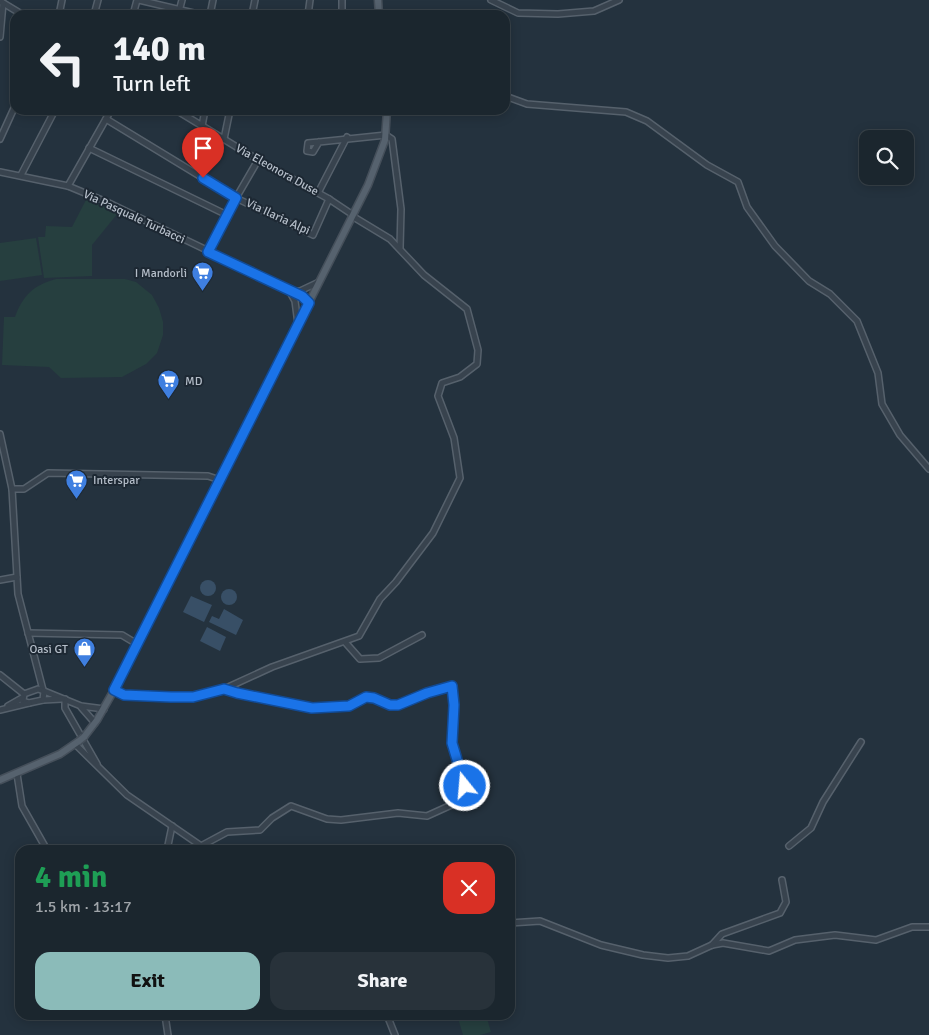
<!DOCTYPE html>
<html lang="en">
<head>
<meta charset="utf-8">
<style>
	:root { --surface:#1b262e; --page:#28323a; --text:#f1f3f6; --muted:#a0a5aa; --line:#39434a; --accent:#8bbbb9 }
	body { margin:0; font-family:Signika,sans-serif; background:var(--page); color:var(--text); height:100vh; display:flex; flex-direction:column; font-size:19px; white-space:nowrap }
	* { box-sizing:border-box; margin:0 }
	p { font-size:16px; color:var(--muted) }
	.icon { flex:none; width:28px; height:28px; fill:none; stroke:currentColor; stroke-width:2; stroke-linecap:round; stroke-linejoin:round }
	.map { position:relative; flex:1; overflow:hidden }
	.drawer { position:absolute; left:15px; top:845px; width:500px; height:175px; display:flex; flex-direction:column; background:var(--surface); border-radius:15px; box-shadow:0 2px 12px #0003,0 0 0 1px var(--line) }
	.drawer>* { flex:none }
	.guide { position:absolute; left:10px; top:10px; width:500px; height:105px; border-radius:15px; box-shadow:0 2px 12px #0003,0 0 0 1px var(--line); background:#1b262e; color:var(--text); overflow:hidden }
	.tools { position:absolute; left:859px; top:130px; display:grid; gap:10px }
	.tools a { display:grid; place-items:center; width:55px; height:55px; border-radius:10px; background:var(--surface); box-shadow:0 2px 12px #0003,0 0 0 1px var(--line); font-size:25px }
	.pin { position:absolute; display:grid; place-items:center; width:42px; height:42px; color:#fff; margin:-51px -21px; border-radius:50% 50% 50% 0; rotate:-45deg; box-shadow:0 0 5px #0007 }
	.pin .icon { rotate:45deg }
	.me { position:absolute; width:55px; margin:-28px; rotate:343deg; stroke-linejoin:round; filter:drop-shadow(0 0 4px #0008) }
	.turn { display:flex; align-items:center; gap:18px; height:105px; padding:0 20px; font-size:22px }
	.turn .icon { width:65px; height:65px; stroke-width:2.5 }
	.turn b { display:block; font-size:35px; line-height:42px }
	.round { display:grid; place-items:center; flex:none; width:52px; height:52px; border-radius:15px; background:var(--page) }
	.headline { display:flex; align-items:center; justify-content:space-between; height:85px; padding:0 20px }
	h1 { font-size:30px; font-weight:800; line-height:38px; color:#1e9e55 }
	.cta { display:flex; gap:10px; margin-top:auto; padding:10px 20px }
	.cta a { flex:1; height:58px; border-radius:15px; background:var(--accent); color:#111; font-size:20px; font-weight:800; line-height:58px; text-align:center }
	.cta a+a { background:var(--page); color:var(--text) }
	.map>svg:first-child { display:block }
</style>
</head>
<body>
<div class="map">
<svg width="929" height="1035" viewBox="0 0 929 1035">
	<rect width="100%" height="100%" fill="#24323e"/>
	<g fill="#263f3f">
		<path d="M87,198L118,213L92,245V276L44,278L38,237H45L46,226L72,227Z"/>
		<path d="M36,238L42,275L0,281V243Z"/>
		<path d="M56,279H125L136,282L152,295L159,308L163,322V335L157,353L146,364L122,377L61,378L49,367L2,365L4,317H15C23,295 34,285 56,279Z"/>
		<path d="M457,1015H486L491,1032L480,1035H463Z"/>
	</g>
	<g fill="#384f66">
		<circle cx="208" cy="588" r="8"/>
		<circle cx="229" cy="597" r="8"/>
		<path d="M191,596L212,605L204,622L183,612Z"/>
		<path d="M224,609L243,620L236,635L209,622L212,616L219,619Z"/>
		<path d="M207,627L226,637L220,651L200,641Z"/>
	</g>
	<g fill="none" stroke-linecap="round" stroke-linejoin="round">
		<defs>
			<g id="minor">
				<path d="M139,0L202,15"/>
				<path d="M491,0L518,13L558,14L594,11L619,0"/>
				<path d="M0,1L23,15"/>
				<path d="M59,15L62,0"/>
				<path d="M94,15L98,0"/>
				<path d="M133,15L137,0"/>
				<path d="M178,15L182,0"/>
				<path d="M210,15L213,0"/>
				<path d="M252,15L255,0"/>
				<path d="M308,15L310,0"/>
				<path d="M342,15V0"/>
				<path d="M0,37L3,3"/>
				<path d="M505,96L527,104L626,112L647,121L707,165L738,182L747,207L775,246L809,281L830,294L857,321L878,373L882,404L900,435L929,469"/>
				<path d="M176,110L258,160L329,199L353,215"/>
				<path d="M106,119L236,198L313,235L329,199"/>
				<path d="M202,126L205,110"/>
				<path d="M0,139L15,106"/>
				<path d="M224,139L230,110"/>
				<path d="M319,142L313,152L307,151L308,143L319,142L386,135L392,139L401,209L400,248"/>
				<path d="M89,148L227,215"/>
				<path d="M0,172L68,186L109,203L302,296L309,303"/>
				<path d="M21,175L55,110"/>
				<path d="M68,186L111,110"/>
				<path d="M318,193L347,137"/>
				<path d="M209,252L236,198L258,160"/>
				<path d="M292,291H300L319,282"/>
				<path d="M290,292L295,301L298,324"/>
				<path d="M0,434L12,489L18,594L43,690"/>
				<path d="M12,489H24L48,473L208,476L220,480"/>
				<path d="M0,580L17,577"/>
				<path d="M28,633L122,635L137,644"/>
				<path d="M345,642L360,659L379,658L422,635"/>
				<path d="M0,675L24,694"/>
				<path d="M38,689L44,691L43,700L29,703L23,701L24,694Z"/>
				<path d="M114,690L124,695L193,697L224,689L272,667L359,636L380,599L396,582L433,533L460,478L454,438L438,396L442,383L460,377L477,364L478,350L467,309L424,275L390,239L352,216"/>
				<path d="M44,691L81,706L104,709"/>
				<path d="M65,699V708L97,764"/>
				<path d="M43,700L62,699"/>
				<path d="M8,706L22,698"/>
				<path d="M81,707L95,723"/>
				<path d="M0,710L29,703"/>
				<path d="M75,744L127,795L207,850"/>
				<path d="M17,774L22,806L47,850"/>
				<path d="M201,846L227,832L260,830L272,818L291,806L327,819L341,820L398,813L427,816L460,801L465,792L452,743L454,705L452,686L397,705H390L374,698L366,697L349,706L312,708L237,693L224,689"/>
				<path d="M789,846L811,828L823,802L861,742"/>
				<path d="M167,850L172,826"/>
				<path d="M510,923L540,921L601,945L643,955L668,958L688,956L712,945L723,943L769,951L795,940L835,935L876,940L912,927H929"/>
				<path d="M712,945L722,934L780,913L786,902L782,880"/>
				<path d="M165,1015L168,1035"/>
				<path d="M387,1015L395,1035"/>
			</g>
			<g id="major">
				<path d="M378,0L379,15"/>
				<path d="M84,737L97,720L114,690L368,185L385,140L387,110"/>
				<path d="M0,780L60,754L79,741"/>
			</g>
		</defs>
		<use href="#minor" stroke="#56616c" stroke-width="8"/>
		<use href="#major" stroke="#454f5a" stroke-width="9"/>
		<use href="#minor" stroke="#38434e" stroke-width="5"/>
		<use href="#major" stroke="#56626e" stroke-width="6"/>
		<defs>
			<path id="major-bridge" d="M79,741L84,737"/>
		</defs>
		<use href="#major-bridge" stroke="#454f5a" stroke-width="9" stroke-linecap="butt"/>
		<use href="#major-bridge" stroke="#56626e" stroke-width="6"/>
	</g>
	<g fill="none" stroke-linecap="round" stroke-linejoin="round">
		<defs>
			<path id="route" d="M203,178L236,198L208,252L302,296L309,303L114,690L124,695L171,697H193L224,689L237,693L312,708L349,706L366,697L374,698L390,705H398L427,693L452,686L454,705L452,743L465,786"/>
		</defs>
		<use href="#route" stroke="#114b97" stroke-width="12"/>
		<use href="#route" stroke="#1a73e8" stroke-width="9"/>
	</g>
	<defs>
		<symbol id="supermarket-pin" viewBox="-11 -11 22 30"><path d="M0 17L-7.5 6A9.5 9.5 0 1 1 7.5 6Z" fill="#3f7fe0" stroke="#1d2833"/><path d="M-6-5.5h2.5l.6 2H6L4.5 2H-2.5L-4.4-4H-6ZM-1.5 3.2a1.3 1.3 0 1 0 .1 0ZM3 3.2a1.3 1.3 0 1 0 .1 0Z" fill="#fff"/></symbol>
		<symbol id="shop-pin" viewBox="-11 -11 22 30"><path d="M0 17L-7.5 6A9.5 9.5 0 1 1 7.5 6Z" fill="#3f7fe0" stroke="#1d2833"/><path d="M-5-2.5h2.3a2.7 3.5 0 0 1 5.4 0H5L5.5 6h-11ZM-1.5-2.5h3a1.5 2.3 0 0 0-3 0Z" fill="#fff"/></symbol>
	</defs>
	<g fill-rule="evenodd">
		<use href="#supermarket-pin" x="190" y="260" width="25" height="34"/>
		<use href="#supermarket-pin" x="156" y="368" width="25" height="34"/>
		<use href="#supermarket-pin" x="64" y="468" width="25" height="34"/>
		<use href="#shop-pin" x="72" y="636" width="25" height="34"/>
	</g>
	<g text-anchor="middle" dominant-baseline="central" stroke-width="4" stroke-linejoin="round" paint-order="stroke">
		<g font-size="12" fill="#b5bec9" stroke="#1d2833">
			<text transform="translate(277 170) rotate(29)">Via Eleonora Duse</text>
			<text transform="translate(134 217) rotate(25)">Via Pasquale Turbacci</text>
			<text transform="translate(278 217) rotate(25)">Via Ilaria Alpi</text>
		</g>
		<g font-size="12" fill="#b5bec9" stroke="#1d2833" text-anchor="end">
			<text x="187" y="273">I Mandorli</text>
			<text x="185" y="381" text-anchor="start">MD</text>
			<text x="93" y="480" text-anchor="start">Interspar</text>
			<text x="68" y="649">Oasi GT</text>
		</g>
	</g>
</svg>
<div class="tools">
<a><svg class="icon" aria-label="search" viewBox="0 0 24 24"><circle cx="10" cy="10" r="6"/><path d="M15 15l6 6"/></svg></a>
</div>
<div class="pin" style="left:203px;top:178px;background:#d93025"><svg class="icon" aria-label="arrive" viewBox="0 0 24 24"><path d="M6 21V4h12l-3 4 3 4H6"/></svg></div>
<svg class="me" style="left:465px;top:786px" viewBox="-20 -20 40 40"><circle r="17" fill="#1a73e8" stroke="#fff" stroke-width="3"/><path d="M0-11L8 9 0 5-8 9z" fill="#fff"/></svg>
<div class="guide">
<div class="turn"><svg class="icon" aria-label="left" viewBox="0 0 24 24"><path d="M17 20v-9H6M10 6l-5 5 5 5"/></svg><div><b>140 m</b>Turn left</div></div>
</div>
<section class="drawer">
<div class="headline"><div><h1>4 min</h1><p>1.5 km · 13:17</p></div><a class="round" style="background:#d93025;color:#fff"><svg class="icon" aria-label="close" viewBox="0 0 24 24"><path d="M6 6l12 12M18 6L6 18"/></svg></a></div>
<div class="cta"><a>Exit</a><a>Share</a></div>
</section>
</div>
</body>
</html>
